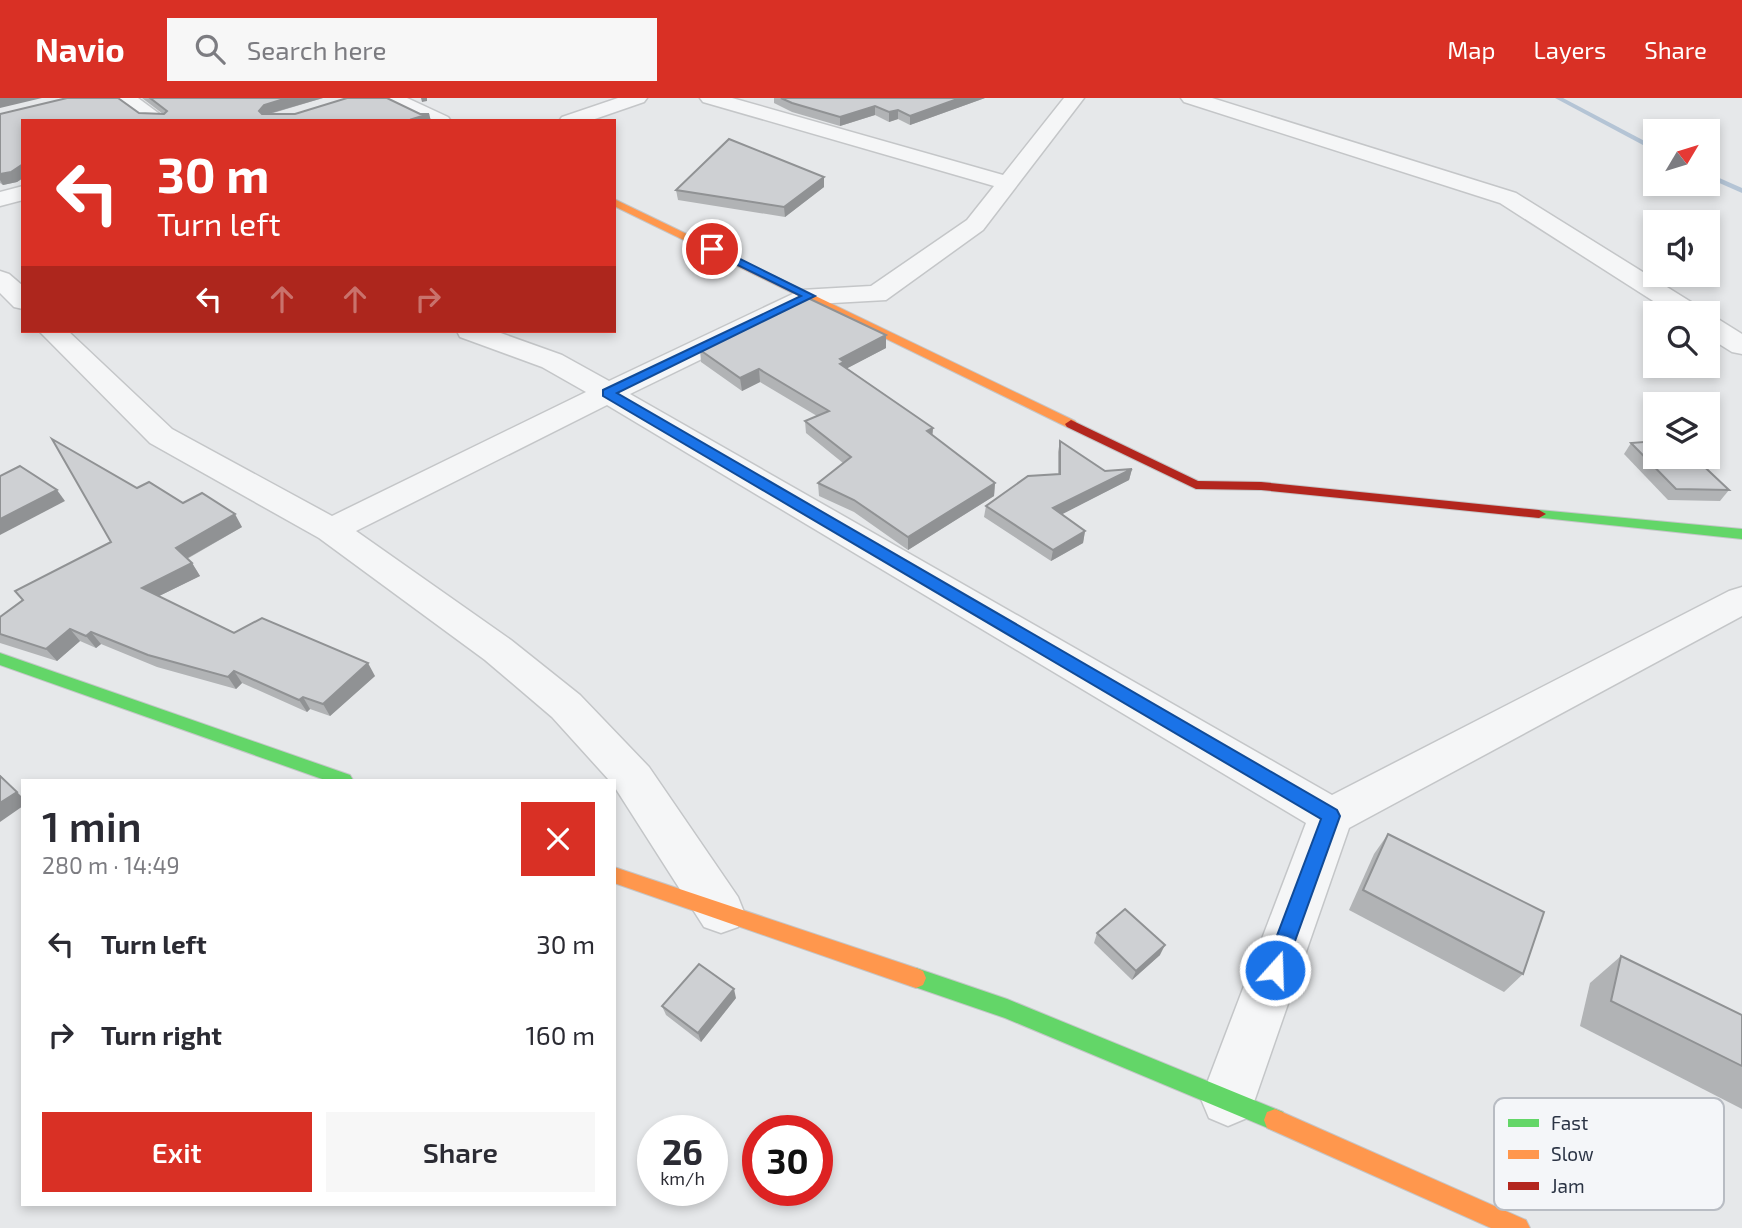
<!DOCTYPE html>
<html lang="en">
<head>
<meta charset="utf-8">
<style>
	:root { --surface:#fff; --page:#f7f7f7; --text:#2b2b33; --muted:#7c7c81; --accent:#d93025 }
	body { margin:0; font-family:"Exo 2",sans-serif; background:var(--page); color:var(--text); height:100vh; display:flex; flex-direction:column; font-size:26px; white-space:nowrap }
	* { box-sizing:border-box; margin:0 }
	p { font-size:23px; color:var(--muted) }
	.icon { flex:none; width:38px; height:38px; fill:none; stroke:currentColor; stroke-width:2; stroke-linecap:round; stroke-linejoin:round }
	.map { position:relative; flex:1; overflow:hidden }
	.panel { position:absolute; left:21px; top:681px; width:595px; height:427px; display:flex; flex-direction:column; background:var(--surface); border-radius:0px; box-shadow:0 4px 10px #0003 }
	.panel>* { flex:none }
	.hud { position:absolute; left:21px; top:21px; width:595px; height:214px; border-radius:0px; box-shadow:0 4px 10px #0003; background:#d93025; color:#fff; overflow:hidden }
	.needle { width:46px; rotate:52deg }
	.fabs { position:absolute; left:1643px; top:21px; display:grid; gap:14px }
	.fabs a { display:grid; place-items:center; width:77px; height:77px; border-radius:0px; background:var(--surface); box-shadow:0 4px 10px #0003; font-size:35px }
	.speed { position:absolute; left:637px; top:1017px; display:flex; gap:14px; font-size:35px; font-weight:700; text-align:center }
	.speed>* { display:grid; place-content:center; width:91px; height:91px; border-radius:50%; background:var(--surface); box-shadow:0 4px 10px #0003; line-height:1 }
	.speed small { font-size:18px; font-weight:400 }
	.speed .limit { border:10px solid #d22; background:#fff; color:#111 }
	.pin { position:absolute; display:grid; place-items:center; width:60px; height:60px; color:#fff; margin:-30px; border:4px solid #fff; border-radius:50%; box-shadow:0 2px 7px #0007 }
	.me { position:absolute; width:77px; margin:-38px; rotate:20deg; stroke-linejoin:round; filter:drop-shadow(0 0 5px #0008) }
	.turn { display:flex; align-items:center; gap:24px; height:147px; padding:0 21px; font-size:32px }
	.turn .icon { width:91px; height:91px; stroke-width:2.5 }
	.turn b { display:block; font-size:49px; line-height:60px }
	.lanes { display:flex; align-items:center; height:66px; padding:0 21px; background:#0003; justify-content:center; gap:35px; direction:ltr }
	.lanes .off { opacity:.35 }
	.round { display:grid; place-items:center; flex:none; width:74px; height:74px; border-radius:0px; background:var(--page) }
	.overview { display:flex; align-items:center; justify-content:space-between; height:119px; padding:0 21px }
	h1 { font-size:42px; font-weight:600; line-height:52px }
	.primary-button { display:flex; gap:14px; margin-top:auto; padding:14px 21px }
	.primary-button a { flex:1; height:80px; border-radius:0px; background:var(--accent); color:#fff; font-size:28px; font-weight:600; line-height:80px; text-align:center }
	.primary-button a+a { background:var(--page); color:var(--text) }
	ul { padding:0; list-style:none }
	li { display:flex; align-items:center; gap:21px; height:91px; padding:0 21px }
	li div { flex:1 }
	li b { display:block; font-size:26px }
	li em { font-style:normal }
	header { display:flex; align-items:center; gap:42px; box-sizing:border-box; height:98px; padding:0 35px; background:var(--accent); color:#fff }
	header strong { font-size:33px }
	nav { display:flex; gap:38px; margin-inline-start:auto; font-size:24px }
	.search { width:490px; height:63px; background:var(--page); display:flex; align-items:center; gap:18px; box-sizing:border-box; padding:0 24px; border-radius:0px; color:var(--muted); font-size:26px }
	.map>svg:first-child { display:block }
</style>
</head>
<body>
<header>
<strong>Navio</strong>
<div class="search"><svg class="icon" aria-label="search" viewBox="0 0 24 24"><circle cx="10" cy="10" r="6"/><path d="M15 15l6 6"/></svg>Search here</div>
<nav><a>Map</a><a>Layers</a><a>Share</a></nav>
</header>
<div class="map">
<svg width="1742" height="1130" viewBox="0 0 1742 1130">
	<rect width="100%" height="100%" fill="#e6e8ea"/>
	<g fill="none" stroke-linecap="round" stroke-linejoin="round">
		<g fill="#b4c4d5" fill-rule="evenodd">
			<path d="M1555,0H1563L1656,49V54Z"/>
			<path d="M1708,75L1742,90V95L1708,80Z"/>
		</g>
		<defs>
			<g id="street">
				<path d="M115,0H138L169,23H145Z"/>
				<path d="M381,0H407L448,19L451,23H424L384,4Z"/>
				<path d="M618,0H647L644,4L589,23H559L562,19Z"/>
				<path d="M700,0H732L1003,77L1064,0H1084L983,132L886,202L815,206L630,296L1332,697L1729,493L1742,489V518L1349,730L1255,1001L1247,1020L1228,1028L1209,1020L1201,1001L1306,725L607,307L356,433L511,542L580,597L649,669L738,799L744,814L738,829L721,835L704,829L614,688V682H609L552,619L485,562L319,440L150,345L39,233H68L172,331L332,418L586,294L542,269L460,239L457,233H495L562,257L609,283L801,192L871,188L967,122L994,88L703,4Z"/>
				<path d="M1181,0H1212L1516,95L1699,209L1703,215H1672L1500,105L1184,4Z"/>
				<path d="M23,88V102L0,108V94Z"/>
				<path d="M0,173L9,176L23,188V211L14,209L0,195Z"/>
				<path d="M1708,219L1718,221L1742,236V256L1732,254L1708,239Z"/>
			</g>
			<g id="fast">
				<path d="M1539,412L1742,431V441L1534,419L1532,416L1534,413Z"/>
				<path d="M0,555L350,677L353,682H325L0,567Z"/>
				<path d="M916,870L1007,901L1283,1014L1286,1022L1283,1030L1275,1033L1005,920L909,887L906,880L909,873Z"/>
			</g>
			<g id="slow">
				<path d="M614,101L1075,323L1077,326L1075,329H1067L614,108Z"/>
				<path d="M614,769L916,870L923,873L926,880L923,887L916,890L614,785Z"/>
				<path d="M1275,1011L1526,1122L1530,1130H1491L1267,1030L1264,1022L1267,1014Z"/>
			</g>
			<path id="jam" d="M1071,322L1198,383L1261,384L1539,412L1546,416L1539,420L1261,392L1196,391L1067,329L1065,326Z"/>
		</defs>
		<use href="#street" stroke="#c4c6c8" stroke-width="3"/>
		<use href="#fast" stroke="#c4c6c8" stroke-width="2"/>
		<use href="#slow" stroke="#c4c6c8" stroke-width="2"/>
		<use href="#jam" stroke="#c4c6c8" stroke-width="2"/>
		<use href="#street" fill="#f5f6f7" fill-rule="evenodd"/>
		<use href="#fast" fill="#63d668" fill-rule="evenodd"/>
		<use href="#slow" fill="#ff974d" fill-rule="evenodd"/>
		<use href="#jam" fill="#b3261e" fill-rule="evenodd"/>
	</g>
	<g fill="#b1b3b5">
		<path d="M142,0H323L270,16H429L431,23H23V80L17,84L3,87L0,85V16H163Z"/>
		<path d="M774,0H985L910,27L898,21L889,24L875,17L840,28L792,14L774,5Z"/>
		<path d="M824,79V89L785,119L678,102L676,92Z"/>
		<path d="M886,250L847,270L933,330L932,337L995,385L994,398L908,452L854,414L819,398L818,385L843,365L806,335L805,323L817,318L760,284L742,293L701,264L700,252Z"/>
		<path d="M1060,343L1105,373L1132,371L1129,382L1061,416L1085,433L1083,445L1051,463L984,419L986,408L1058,376V354Z"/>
		<path d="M1631,345L1729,392L1720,403L1668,402L1624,356Z"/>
		<path d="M137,390L183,405L242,429L187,461L192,465L200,478L159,498L234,535L375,578L330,618L310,611L307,614L242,585L236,591L157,569L101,546L96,550L80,543L57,563L0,545V519L111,444Z"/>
		<path d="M1388,736L1523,876L1504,894L1349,812L1374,756Z"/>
		<path d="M1097,835L1160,857L1132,882L1094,845Z"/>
		<path d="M1621,858L1742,917V1011L1580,928L1590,885Z"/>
		<path d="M736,900L701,944L666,917L662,908Z"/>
	</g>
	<g fill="#909294">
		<path d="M0,0H42L0,10Z"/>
		<path d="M287,0H323L268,16L264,23L259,13L264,7Z"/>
		<path d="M421,0H427V3L422,4Z"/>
		<path d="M960,0H985L910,27V18Z"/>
		<path d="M875,8V17L840,28V19Z"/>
		<path d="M898,12V21L889,24V14Z"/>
		<path d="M429,16L431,23H413L412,21Z"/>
		<path d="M23,66V80L17,84L3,87L0,82V76Z"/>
		<path d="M824,79V89L785,119L784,109Z"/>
		<path d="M886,237V250L844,272V276L840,261Z"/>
		<path d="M759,271L760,284L742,293L740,280Z"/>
		<path d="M933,330L932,342L927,333Z"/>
		<path d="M1132,371L1129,382L1051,422L1053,410Z"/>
		<path d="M995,385L994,398L908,452V439Z"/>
		<path d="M57,392L65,403L0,437V421Z"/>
		<path d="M235,416L242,429L184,462L176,450Z"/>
		<path d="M1085,433L1083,445L1051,463L1053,452Z"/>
		<path d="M192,465L200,478L151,502L142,490Z"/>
		<path d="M70,531L80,543L57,563L46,551Z"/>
		<path d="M91,534L101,546L96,550L86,538Z"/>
		<path d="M368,565L375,578L330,618L323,606Z"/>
		<path d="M234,573L242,585L236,591L228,579Z"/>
		<path d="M303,599L310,611L307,614L299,602Z"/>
		<path d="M0,677L23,700V708L0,724Z"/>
		<path d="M1165,847L1160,857L1132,882L1136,873Z"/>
		<path d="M734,891L736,900L701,944L698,935Z"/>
	</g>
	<g fill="#ced0d3" stroke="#909294" stroke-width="2">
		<path d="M67,0H118L139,15L164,16L167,13L150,0H287L264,7L259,13L262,16H295L347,0H387L420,16H429L412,21L415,23H23V66L11,74L0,76V16Z"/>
		<path d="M781,0H960L910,18L898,12L889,14L875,8L840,19L792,5Z"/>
		<path d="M729,41L824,79L784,109L676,92Z"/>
		<path d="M808,200L886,237L840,261L844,264L840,266L933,330L927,333L995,385L908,439L854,402L818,385L851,359L805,323L829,313L759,271L740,280L700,252Z"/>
		<path d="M52,341L137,390L149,384L183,405L202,395L235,416L176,450L192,465L142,490L234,535L262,520L368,565L323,606L303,599L299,602L234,573L228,579L148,557L91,534L86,538L70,531L46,551L0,536V519L23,502L15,493L111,444Z"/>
		<path d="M1060,343L1105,373L1132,371L1053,410L1085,433L1053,452L986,408L1028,378L1060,376Z"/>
		<path d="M1656,343V359H1694L1729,392L1676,391L1631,345Z"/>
		<path d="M20,368L57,392L0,421V378Z"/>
		<path d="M0,678L17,694L0,705Z"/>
		<path d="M1388,736L1544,814L1523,876L1363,792Z"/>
		<path d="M1125,811L1165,847L1136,873L1097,835Z"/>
		<path d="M1621,858L1742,917V968L1611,903Z"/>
		<path d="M699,866L734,891L698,935L662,908Z"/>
	</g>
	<path fill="#1a73e8" stroke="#114b97" stroke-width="2" d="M709,149H716L815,198L617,295L1337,712L1340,718L1282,879L1275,882L1267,879L1264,872L1321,721L603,298V292L801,198L709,153Z"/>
	<rect x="1494" y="1000" width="230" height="112" rx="10" fill="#f4f6f9" stroke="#b8bcc3" stroke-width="2"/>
	<rect x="1508" y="1021" width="31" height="8" fill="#63d668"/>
	<rect x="1508" y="1052" width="31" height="9" fill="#ff974d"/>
	<rect x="1508" y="1084" width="31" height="8" fill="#b3261e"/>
	<g font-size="19" fill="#2b3445">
		<text x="1551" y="1032">Fast</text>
		<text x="1551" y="1063">Slow</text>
		<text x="1551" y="1095">Jam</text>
	</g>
</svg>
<div class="fabs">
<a><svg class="needle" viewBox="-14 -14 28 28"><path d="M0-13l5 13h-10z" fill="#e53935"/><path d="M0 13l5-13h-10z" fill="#7c7c81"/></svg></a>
<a><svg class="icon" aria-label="sound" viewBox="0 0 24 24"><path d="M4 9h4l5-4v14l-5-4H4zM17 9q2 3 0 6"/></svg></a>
<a><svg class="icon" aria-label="search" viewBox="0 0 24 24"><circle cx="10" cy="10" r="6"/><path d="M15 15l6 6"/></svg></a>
<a><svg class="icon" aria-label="layers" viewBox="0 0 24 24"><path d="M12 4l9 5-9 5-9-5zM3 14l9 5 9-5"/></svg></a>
</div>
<div class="speed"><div>26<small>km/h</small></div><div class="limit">30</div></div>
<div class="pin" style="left:712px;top:151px;background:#d93025"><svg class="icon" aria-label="arrive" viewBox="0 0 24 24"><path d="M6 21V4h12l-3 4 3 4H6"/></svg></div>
<svg class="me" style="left:1275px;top:872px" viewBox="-20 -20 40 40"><circle r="17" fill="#1a73e8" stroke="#fff" stroke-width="3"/><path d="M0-11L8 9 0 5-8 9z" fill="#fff"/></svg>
<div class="hud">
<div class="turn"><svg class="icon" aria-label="left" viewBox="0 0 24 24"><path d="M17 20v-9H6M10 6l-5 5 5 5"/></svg><div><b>30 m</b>Turn left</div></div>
<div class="lanes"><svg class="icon" aria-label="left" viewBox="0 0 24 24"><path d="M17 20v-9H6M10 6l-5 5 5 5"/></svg><svg class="icon off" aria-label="ahead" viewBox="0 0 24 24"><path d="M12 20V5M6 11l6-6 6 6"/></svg><svg class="icon off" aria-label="ahead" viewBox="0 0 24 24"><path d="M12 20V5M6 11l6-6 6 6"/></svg><svg class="icon off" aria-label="right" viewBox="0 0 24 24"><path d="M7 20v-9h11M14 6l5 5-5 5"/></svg></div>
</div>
<section class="panel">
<div class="overview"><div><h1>1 min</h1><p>280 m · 14:49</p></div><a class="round" style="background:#d93025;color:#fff"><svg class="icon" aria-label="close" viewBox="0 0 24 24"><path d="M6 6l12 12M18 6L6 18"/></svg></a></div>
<ul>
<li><svg class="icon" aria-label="left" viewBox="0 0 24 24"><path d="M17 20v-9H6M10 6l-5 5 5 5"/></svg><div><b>Turn left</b></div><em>30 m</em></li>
<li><svg class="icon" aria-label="right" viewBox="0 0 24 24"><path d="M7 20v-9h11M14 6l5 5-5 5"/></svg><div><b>Turn right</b></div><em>160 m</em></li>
</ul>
<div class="primary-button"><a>Exit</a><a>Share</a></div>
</section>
</div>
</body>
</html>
